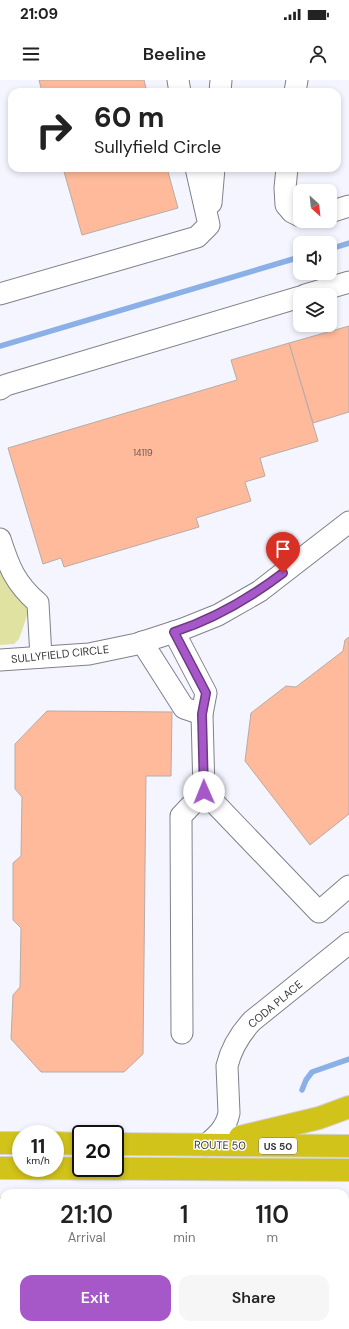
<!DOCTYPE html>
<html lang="en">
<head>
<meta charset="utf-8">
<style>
	:root { --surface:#fff; --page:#f6f6f6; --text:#222; --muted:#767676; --accent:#a657c8 }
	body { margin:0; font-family:"DM Sans",sans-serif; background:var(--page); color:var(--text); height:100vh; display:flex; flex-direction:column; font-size:15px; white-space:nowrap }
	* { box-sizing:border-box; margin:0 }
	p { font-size:13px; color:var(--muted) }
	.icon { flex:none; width:22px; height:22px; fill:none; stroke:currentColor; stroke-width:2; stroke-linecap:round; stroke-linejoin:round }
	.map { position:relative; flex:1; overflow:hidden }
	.panel { position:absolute; left:0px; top:1109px; width:349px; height:140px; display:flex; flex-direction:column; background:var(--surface); border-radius:12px 12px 0 0; box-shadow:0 2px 6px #0003 }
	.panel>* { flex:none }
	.guide { position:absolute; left:8px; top:8px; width:333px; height:84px; border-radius:12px; box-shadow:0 2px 6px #0003; background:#fff; color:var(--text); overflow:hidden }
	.needle { width:26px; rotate:153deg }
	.controls { position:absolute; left:293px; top:104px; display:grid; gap:8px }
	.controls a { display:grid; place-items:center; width:44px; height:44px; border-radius:8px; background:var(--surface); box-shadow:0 2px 6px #0003; font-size:20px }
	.speed { position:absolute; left:12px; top:1045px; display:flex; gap:8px; font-size:20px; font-weight:700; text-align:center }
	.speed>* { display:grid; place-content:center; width:52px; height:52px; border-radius:50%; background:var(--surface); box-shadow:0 2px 6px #0003; line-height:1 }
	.speed small { font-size:10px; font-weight:400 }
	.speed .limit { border:2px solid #111; border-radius:6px; background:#fff; color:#111 }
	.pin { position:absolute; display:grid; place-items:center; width:34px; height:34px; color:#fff; margin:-41px -17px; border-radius:50% 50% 50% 0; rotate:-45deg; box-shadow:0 0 4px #0007 }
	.pin .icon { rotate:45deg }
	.me { position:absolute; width:44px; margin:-22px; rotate:359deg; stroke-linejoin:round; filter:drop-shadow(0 0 3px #0008) }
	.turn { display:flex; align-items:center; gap:14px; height:84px; padding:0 20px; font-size:18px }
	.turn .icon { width:52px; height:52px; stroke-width:2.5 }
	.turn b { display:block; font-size:28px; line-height:34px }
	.eta { display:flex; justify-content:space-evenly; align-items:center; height:68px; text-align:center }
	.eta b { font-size:24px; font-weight:600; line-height:28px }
	.action { display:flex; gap:8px; margin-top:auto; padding:8px 20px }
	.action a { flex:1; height:46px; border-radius:12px; background:var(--accent); color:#fff; font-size:16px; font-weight:600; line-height:46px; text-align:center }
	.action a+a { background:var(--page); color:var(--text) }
	.status { display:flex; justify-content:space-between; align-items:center; height:28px; padding:0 20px; background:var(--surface); direction:ltr }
	.status svg { height:11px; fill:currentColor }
	header { display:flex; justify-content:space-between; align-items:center; height:52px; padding:0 20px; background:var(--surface); font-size:18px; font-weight:600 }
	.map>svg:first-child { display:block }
</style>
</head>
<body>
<div class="status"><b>21:09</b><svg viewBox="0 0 49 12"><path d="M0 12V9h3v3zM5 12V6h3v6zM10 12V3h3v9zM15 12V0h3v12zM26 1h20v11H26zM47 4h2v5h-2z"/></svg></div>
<header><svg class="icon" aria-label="menu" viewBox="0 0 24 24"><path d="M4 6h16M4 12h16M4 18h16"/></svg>Beeline<svg class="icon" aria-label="person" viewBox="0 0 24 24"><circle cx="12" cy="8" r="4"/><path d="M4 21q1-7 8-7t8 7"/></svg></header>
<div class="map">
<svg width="349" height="1249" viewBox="0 0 349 1249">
	<rect width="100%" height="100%" fill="#f4f5fe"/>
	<path fill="#dfe2a0" d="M0,490L8,503L26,524L28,533L19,559L14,564L0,565Z"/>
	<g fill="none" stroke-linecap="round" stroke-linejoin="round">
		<g stroke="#8ab0e7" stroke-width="5.5">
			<path d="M330,169L349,163"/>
			<path d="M0,266L300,177"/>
			<path d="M302,1010L306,1000L312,992L349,979"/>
			<path d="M0,1201L4,1200"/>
		</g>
	</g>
	<g fill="#feba9b" stroke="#b7aca7">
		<path d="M39,0H144L147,12H42Z"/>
		<path d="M63,88H167L178,128L82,155Z"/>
		<path d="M349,246V332L313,343L289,263Z"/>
		<path d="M289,263L318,361L260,378L265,396L245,402L251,421L196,438L199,447L64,487L61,478L43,484L8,368L237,300L231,280Z"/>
		<path d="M349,557V734L310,765L245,681L251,633L286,606L296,607L343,571L345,560Z"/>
		<path d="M47,631L172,632L171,696H146L143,974L124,992H41L11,959L13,915L20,907L21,848L13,840V783L21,776L22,717L15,709V664Z"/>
	</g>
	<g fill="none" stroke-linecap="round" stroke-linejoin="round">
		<defs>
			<g id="minor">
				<path d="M178,0L180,12"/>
				<path d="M220,12L221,0"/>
				<path d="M295,12L297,0"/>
				<path d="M287,88L285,108L286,125L292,132L300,136"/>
				<path d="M211,123L214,88"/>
				<path d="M330,132L349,126"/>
				<path d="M0,214L197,157L209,145L196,88"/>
				<path d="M305,215L349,202"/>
				<path d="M0,309L6,305L300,217"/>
				<path d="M0,459C9,487 15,503 38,523L41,577"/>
				<path d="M174,552L206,613L202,634L204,712L319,832L349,806"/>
				<path d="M142,562L184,628L202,634"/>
				<path d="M0,580L89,574L137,564L183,549L218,535L260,511L349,442"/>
				<path d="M182,953L181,736L204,712"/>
				<path d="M206,1065C217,1056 226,1048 229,1033L227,986C231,969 240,954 252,941L349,863"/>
			</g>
			<g id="highway">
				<path d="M240,1057L319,1038L349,1027"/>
				<path d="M0,1063H21"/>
				<path d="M55,1063L81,1064"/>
				<path d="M115,1064L349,1066"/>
				<path d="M0,1088L349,1090"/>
				<path d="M0,1129H4"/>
				<path d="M345,1134H349"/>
				<path d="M345,1181L349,1183"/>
			</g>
		</defs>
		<use href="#minor" stroke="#80818b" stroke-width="23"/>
		<use href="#highway" stroke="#d3d3d4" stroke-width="24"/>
		<use href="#minor" stroke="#fff" stroke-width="21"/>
		<use href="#highway" stroke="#d2c31a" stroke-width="22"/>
	</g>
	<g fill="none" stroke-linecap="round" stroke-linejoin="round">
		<defs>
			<path id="route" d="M204,712L202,634L206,613L174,552C214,539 250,518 283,493"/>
		</defs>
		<use href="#route" stroke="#6c3982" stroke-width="10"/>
		<use href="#route" stroke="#a657c8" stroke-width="7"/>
	</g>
	<g text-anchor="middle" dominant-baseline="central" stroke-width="3" stroke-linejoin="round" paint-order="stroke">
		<g font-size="9" fill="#685752">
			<text x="143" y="373">14119</text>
		</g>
		<rect fill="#fff" stroke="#727275" stroke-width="1" x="259" y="1058" width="38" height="16" rx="3"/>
		<g font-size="10" font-weight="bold" fill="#36363a">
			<text x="278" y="1066">US 50</text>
		</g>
		<g font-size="11" fill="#36363a" stroke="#fff">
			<text transform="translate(60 574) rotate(-6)">SULLYFIELD CIRCLE</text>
			<text transform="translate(275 924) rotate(-40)">CODA PLACE</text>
			<text transform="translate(220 1065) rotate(1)">ROUTE 50</text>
		</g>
	</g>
</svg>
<div class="controls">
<a><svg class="needle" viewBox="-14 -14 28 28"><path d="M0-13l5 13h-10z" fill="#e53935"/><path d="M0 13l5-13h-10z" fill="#767676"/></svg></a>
<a><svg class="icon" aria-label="sound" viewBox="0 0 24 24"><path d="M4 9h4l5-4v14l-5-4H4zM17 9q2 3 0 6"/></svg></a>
<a><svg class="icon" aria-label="layers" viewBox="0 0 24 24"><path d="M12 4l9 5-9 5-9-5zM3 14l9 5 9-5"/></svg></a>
</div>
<div class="speed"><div>11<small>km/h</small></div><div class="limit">20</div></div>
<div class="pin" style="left:283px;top:493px;background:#d93025"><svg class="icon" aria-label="arrive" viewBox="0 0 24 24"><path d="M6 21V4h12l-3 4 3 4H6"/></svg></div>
<svg class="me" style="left:204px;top:712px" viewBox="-20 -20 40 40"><circle r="19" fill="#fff"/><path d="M0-13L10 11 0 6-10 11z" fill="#a657c8"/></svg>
<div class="guide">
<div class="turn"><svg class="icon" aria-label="right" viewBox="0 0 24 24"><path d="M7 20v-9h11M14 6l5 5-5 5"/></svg><div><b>60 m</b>Sullyfield Circle</div></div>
</div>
<section class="panel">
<div class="eta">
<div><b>21:10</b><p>Arrival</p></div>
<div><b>1</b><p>min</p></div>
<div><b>110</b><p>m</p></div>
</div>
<div class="action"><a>Exit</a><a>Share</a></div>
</section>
</div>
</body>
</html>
